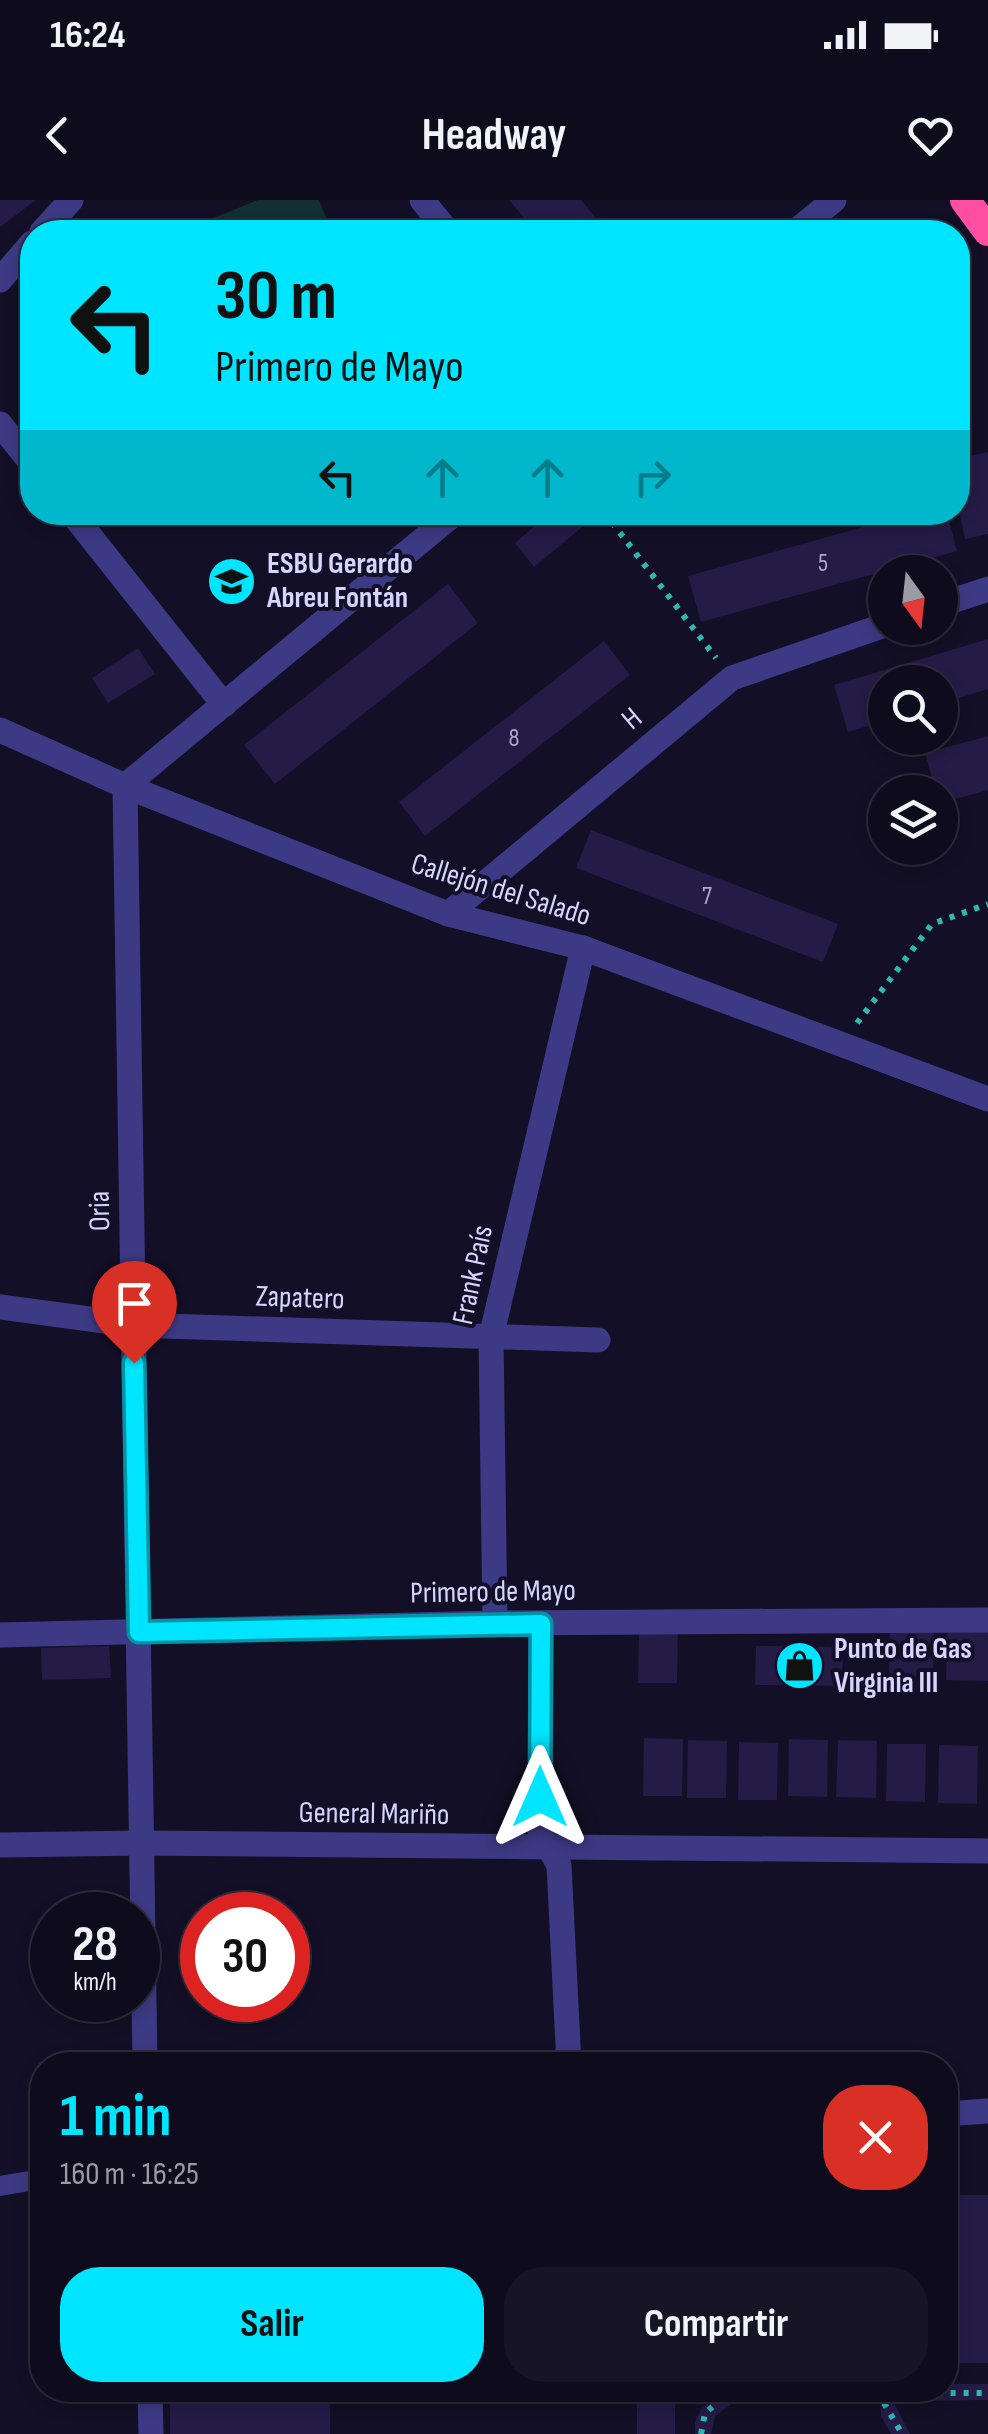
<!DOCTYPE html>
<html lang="es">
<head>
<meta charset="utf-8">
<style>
	:root { --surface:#0e0b1c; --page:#171425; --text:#f1f3f6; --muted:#9b9ba3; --line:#2e2b3b; --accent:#00e5ff }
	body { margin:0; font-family:"Sofia Sans Condensed",sans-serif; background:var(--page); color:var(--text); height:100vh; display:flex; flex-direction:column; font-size:38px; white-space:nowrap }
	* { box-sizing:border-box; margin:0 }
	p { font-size:32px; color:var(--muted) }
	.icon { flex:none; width:55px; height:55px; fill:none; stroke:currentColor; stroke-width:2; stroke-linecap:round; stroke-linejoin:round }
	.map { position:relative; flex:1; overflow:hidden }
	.panel { position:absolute; left:30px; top:1852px; width:928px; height:350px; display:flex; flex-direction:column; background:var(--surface); border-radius:40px; box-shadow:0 5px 15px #0003,0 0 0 2px var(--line) }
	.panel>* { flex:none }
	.top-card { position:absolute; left:20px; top:20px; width:950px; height:305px; border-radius:40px; box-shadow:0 5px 15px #0003,0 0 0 2px var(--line); background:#00e5ff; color:#111; overflow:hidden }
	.needle { width:65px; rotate:165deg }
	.tools { position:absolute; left:868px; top:355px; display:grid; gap:20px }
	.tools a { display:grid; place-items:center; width:90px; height:90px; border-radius:50%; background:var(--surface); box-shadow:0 5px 15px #0003,0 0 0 2px var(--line); font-size:50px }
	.speed { position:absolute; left:30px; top:1692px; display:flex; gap:20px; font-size:50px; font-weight:700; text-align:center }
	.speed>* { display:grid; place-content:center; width:130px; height:130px; border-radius:50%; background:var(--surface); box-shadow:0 5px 15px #0003,0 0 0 2px var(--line); line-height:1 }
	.speed small { font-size:25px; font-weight:400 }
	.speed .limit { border:15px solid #d22; background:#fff; color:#111 }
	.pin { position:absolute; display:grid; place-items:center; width:85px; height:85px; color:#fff; margin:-102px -42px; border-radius:50% 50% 50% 0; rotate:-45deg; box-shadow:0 0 10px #0007 }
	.pin .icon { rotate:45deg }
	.me { position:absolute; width:110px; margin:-55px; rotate:0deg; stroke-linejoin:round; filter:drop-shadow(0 0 8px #0008) }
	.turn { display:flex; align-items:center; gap:35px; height:210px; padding:0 30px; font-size:45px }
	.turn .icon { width:130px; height:130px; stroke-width:2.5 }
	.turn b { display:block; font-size:70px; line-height:85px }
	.lanes { display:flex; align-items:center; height:95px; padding:0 30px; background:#0003; justify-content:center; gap:50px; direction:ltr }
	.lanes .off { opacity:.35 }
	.round { display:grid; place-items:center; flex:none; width:105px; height:105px; border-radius:40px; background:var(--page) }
	.summary { display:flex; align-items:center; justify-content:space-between; height:170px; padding:0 30px }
	h1 { font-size:60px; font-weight:700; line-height:75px; color:var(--accent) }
	.primary-button { display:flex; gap:20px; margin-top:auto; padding:20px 30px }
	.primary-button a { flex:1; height:115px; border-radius:40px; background:var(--accent); color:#111; font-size:40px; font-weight:700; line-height:115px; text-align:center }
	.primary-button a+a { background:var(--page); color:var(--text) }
	.status { display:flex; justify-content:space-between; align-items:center; height:70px; padding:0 50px; background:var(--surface); direction:ltr }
	.status svg { height:28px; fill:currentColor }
	header { display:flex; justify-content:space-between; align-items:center; height:130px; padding:0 30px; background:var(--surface); font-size:45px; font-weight:700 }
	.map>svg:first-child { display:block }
</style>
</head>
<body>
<div class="status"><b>16:24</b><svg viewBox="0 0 49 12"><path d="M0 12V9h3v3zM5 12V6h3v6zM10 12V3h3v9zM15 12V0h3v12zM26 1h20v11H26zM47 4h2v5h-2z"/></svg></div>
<header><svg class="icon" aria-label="back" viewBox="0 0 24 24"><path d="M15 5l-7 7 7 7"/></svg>Headway<svg class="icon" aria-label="heart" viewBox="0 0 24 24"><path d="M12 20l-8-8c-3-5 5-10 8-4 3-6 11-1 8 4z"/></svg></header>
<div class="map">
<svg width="988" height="2234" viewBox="0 0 988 2234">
	<rect width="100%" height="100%" fill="#130f26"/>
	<path fill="#12302f" d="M258,0H319L332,32H179Z"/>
	<g fill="#241b47">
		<path d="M0,0H36L0,27Z"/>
		<path d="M509,0H581L607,32H536Z"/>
		<path d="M988,252V334L965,339L958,306V259Z"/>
		<path d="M527,312H586L592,319L534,367L515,343L537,324Z"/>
		<path d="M916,312H947L957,351L701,422L688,376Z"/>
		<path d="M448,384L478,423L275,584L244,545Z"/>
		<path d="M988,439V489L940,504V482H885V521L848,532L834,485Z"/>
		<path d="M604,441L630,475L425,636L399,602Z"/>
		<path d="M138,448L155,474L108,503L92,478Z"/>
		<path d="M988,536V590L940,603V592H936L925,553Z"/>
		<path d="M591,630L838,724L823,762L576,668Z"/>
		<path d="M639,1426H678L677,1483H638Z"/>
		<path d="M890,1426L934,1427L933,1480L889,1479Z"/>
		<path d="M948,1427L988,1429V1481L946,1480Z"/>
		<path d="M109,1446L111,1478L42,1480L41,1448Z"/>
		<path d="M756,1446L843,1447L842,1486L755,1485Z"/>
		<path d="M644,1538L683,1539L682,1596H643Z"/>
		<path d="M789,1539L828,1540L827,1597L788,1596Z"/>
		<path d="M688,1540L727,1541L726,1598H687Z"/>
		<path d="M838,1540L877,1541L876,1598L836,1597Z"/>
		<path d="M739,1542L778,1543L777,1600H738Z"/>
		<path d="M887,1544H926L925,1602L886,1601Z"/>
		<path d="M939,1545L978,1546L977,1604L938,1603Z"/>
		<path d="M948,1995H988V2163H947Z"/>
		<path d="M945,2184H988V2200L893,2201L910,2234H891L881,2216V2199L735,2201L715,2216L711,2234H695V2222L701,2209L725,2190H945Z"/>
		<rect x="170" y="2190" width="160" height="44"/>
		<rect x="637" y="2190" width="38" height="44"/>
	</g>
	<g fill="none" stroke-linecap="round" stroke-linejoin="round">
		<g stroke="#2fb8b0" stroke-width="6" stroke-dasharray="5 8" stroke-linecap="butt">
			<path d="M604,312L716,458"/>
			<path d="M857,823L932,724L988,704"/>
			<path d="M884,2190V2203L902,2234"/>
			<path d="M701,2234L705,2213L723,2198L744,2193H988"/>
		</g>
		<path stroke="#3d3a85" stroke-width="20" d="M0,1986L42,1979"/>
		<g stroke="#3d3a85" stroke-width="25">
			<path d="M422,0L448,32"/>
			<path d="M42,32L71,0"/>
			<path d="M795,32L834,0"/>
			<path d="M0,80L32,43"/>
			<path d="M0,224L32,264"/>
			<path d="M71,312L224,505"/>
			<path d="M940,405L988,389"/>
			<path d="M0,530L125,586L448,714L583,748L988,899"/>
			<path d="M448,714L732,478L885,425"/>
			<path d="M0,1107L134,1125L598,1140"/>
			<path d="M495,1423L491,1137L583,748"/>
			<path d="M541,1423L540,1632L559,1665L569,1865"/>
			<path d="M0,1435L495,1423L988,1420"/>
			<path d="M0,1645L142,1643L988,1651"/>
			<path d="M145,1865L125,586L456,312"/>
			<path d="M945,1914L988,1911"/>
			<path d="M150,2190L151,2234"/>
		</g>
		<path stroke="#ff4fa3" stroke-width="30" d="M965,0L988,31"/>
	</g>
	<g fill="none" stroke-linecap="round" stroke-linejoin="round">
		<defs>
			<path id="route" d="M134,1163L139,1432L541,1424L540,1597"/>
		</defs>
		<use href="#route" stroke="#0095a6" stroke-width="25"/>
		<use href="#route" stroke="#00e5ff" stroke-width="18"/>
	</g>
	<defs>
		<symbol id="school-disc" viewBox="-11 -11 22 22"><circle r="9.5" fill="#00e5ff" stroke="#130f26"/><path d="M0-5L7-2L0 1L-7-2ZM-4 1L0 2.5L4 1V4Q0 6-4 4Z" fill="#111"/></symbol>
		<symbol id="shop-disc" viewBox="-11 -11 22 22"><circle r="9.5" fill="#00e5ff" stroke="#130f26"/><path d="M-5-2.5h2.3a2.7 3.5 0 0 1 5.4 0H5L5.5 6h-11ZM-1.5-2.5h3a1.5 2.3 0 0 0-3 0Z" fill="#111"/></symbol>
	</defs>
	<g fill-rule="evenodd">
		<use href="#school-disc" x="204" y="354" width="55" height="55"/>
		<use href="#shop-disc" x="772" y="1438" width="55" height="55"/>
	</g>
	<g text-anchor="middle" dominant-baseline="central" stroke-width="8" stroke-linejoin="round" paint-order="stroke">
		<g font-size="25" fill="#aca6d1">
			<text x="823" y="363">5</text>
			<text x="514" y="538">8</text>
			<text x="707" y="696">7</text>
		</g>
		<g font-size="30" font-weight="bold" fill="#d9d4ff" stroke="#130f26" text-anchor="start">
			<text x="267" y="364">ESBU Gerardo<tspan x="267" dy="34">Abreu Fontán</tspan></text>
			<text x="834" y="1449">Punto de Gas<tspan x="834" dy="34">Virginia III</tspan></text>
		</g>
		<g font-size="30" fill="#d9d4ff" stroke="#130f26">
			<text transform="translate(632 519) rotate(-40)">H</text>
			<text transform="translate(501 690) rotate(17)">Callejón del Salado</text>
			<text transform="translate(100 1011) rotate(-91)">Oria</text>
			<text transform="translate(473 1075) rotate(-78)">Frank País</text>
			<text transform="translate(300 1098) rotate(2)">Zapatero</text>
			<text transform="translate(493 1392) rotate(-1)">Primero de Mayo</text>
			<text transform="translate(374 1614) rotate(1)">General Mariño</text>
		</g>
	</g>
</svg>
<div class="tools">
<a><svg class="needle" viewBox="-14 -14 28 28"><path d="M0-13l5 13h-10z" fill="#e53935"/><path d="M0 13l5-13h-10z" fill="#9b9ba3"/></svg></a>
<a><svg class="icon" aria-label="search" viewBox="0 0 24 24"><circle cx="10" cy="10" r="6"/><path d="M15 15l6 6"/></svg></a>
<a><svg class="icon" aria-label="layers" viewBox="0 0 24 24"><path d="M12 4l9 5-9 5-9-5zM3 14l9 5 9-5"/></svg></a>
</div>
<div class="speed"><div>28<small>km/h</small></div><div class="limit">30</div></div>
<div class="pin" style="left:134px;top:1163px;background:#d93025"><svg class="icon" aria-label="arrive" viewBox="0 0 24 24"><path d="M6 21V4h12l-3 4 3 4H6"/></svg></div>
<svg class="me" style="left:540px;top:1597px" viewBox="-20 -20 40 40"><path d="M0-17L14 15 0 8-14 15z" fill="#00e5ff" stroke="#fff" stroke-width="4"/></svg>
<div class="top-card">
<div class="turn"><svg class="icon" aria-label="left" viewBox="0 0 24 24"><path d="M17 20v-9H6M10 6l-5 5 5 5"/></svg><div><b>30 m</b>Primero de Mayo</div></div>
<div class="lanes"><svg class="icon" aria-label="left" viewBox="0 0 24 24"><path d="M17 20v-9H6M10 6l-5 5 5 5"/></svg><svg class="icon off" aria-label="ahead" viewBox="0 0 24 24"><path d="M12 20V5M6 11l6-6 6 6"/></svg><svg class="icon off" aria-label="ahead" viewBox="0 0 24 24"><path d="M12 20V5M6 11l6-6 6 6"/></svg><svg class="icon off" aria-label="right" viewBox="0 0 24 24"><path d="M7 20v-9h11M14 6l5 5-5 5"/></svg></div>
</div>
<section class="panel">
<div class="summary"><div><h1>1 min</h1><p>160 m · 16:25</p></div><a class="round" style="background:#d93025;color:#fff"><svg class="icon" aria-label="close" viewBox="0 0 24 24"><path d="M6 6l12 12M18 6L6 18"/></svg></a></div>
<div class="primary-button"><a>Salir</a><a>Compartir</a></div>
</section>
</div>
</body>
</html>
